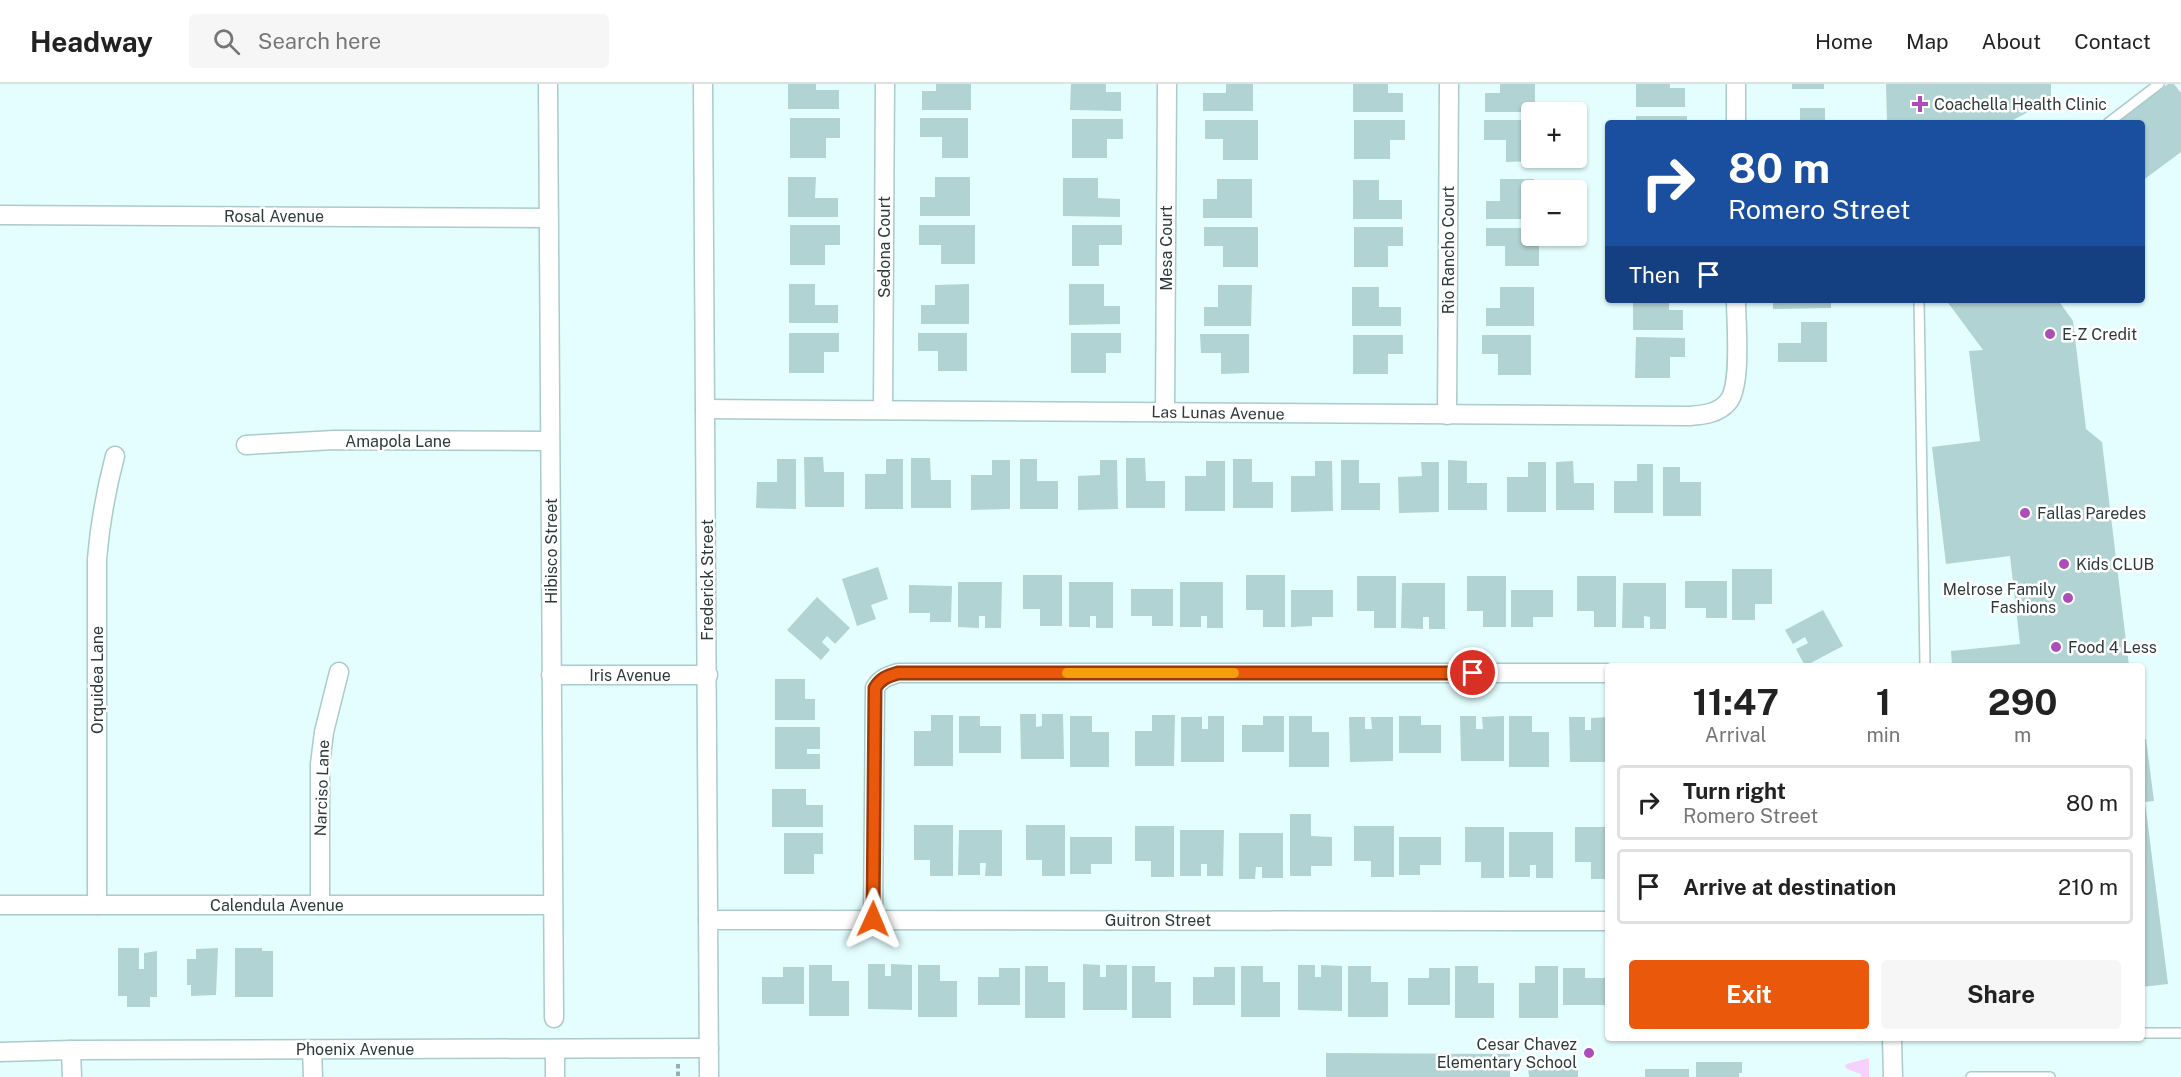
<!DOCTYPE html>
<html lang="en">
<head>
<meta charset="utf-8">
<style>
	:root { --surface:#fff; --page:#f6f6f6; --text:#222; --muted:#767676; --line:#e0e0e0; --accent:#ea580c }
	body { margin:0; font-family:"Public Sans",sans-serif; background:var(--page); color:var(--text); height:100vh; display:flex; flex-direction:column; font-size:22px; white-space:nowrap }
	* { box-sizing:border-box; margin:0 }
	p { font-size:20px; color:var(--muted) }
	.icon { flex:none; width:33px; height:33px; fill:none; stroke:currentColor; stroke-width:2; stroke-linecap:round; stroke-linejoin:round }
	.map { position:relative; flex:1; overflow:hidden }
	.panel { position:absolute; left:1605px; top:579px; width:540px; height:378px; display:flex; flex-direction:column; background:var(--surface); border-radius:6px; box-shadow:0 2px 4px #0004 }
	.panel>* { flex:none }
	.banner { position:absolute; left:1605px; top:36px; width:540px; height:183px; border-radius:6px; box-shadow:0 2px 4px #0004; background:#1a4fa0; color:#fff; overflow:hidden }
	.fabs { position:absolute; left:1521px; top:18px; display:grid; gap:12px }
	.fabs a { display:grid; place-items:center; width:66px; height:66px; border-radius:6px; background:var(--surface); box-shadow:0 2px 4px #0004; font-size:30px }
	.pin { position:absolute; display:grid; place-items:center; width:51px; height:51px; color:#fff; margin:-26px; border:3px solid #fff; border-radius:50%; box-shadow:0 2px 6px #0007 }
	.me { position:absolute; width:66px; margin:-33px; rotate:1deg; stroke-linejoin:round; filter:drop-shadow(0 0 4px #0008) }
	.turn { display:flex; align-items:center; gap:21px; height:126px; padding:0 24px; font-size:27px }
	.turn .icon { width:78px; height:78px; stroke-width:2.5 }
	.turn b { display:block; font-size:42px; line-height:51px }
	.then { display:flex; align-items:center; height:57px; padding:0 24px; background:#0003; gap:12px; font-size:22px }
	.eta { display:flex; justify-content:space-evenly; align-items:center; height:102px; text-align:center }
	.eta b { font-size:36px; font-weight:700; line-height:42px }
	.cta { display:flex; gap:12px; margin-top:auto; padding:12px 24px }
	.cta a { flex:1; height:69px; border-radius:6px; background:var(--accent); color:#fff; font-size:24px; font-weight:700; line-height:69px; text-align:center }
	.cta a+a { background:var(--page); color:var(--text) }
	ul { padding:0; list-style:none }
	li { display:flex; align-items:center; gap:18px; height:75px; margin:0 12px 9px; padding:0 12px; border:3px solid var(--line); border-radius:6px }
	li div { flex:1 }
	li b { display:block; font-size:22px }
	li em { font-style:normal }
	header { display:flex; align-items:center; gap:36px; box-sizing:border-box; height:84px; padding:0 30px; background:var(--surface); border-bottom:2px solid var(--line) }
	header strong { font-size:28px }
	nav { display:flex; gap:33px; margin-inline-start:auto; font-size:21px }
	.search { width:420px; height:54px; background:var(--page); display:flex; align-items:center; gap:15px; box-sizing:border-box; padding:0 21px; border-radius:6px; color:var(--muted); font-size:22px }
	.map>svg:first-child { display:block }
</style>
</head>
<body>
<header>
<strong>Headway</strong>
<div class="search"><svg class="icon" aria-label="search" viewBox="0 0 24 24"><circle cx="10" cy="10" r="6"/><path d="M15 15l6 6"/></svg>Search here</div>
<nav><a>Home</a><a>Map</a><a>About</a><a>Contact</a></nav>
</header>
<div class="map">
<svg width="2181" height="993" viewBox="0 0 2181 993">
	<rect width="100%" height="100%" fill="#e4feff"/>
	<path fill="#f7d0fb" d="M1869,974V993H1861V990L1847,985L1845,982L1847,980Z"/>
	<g fill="#b2d3d3">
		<path d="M788,0H816V6H839V25H788Z"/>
		<path d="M936,0H971V26H922V7H936Z"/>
		<path d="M1071,0H1106V8H1121V27L1070,26Z"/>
		<path d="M1226,0H1253V27H1203V9H1226Z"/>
		<path d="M1353,0H1388V9H1403V28H1353Z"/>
		<path d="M1500,0H1535V28H1485V9H1500Z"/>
		<path d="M1636,0H1670V4H1685V23H1636Z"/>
		<rect x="1792" y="0" width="32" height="5"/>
		<path d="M1886,0H2051V15L2008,39H1887Z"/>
		<path d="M2168,0H2174L2181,9V68L2142,97V39H2114Z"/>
		<rect x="1800" y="24" width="25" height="15"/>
		<rect x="1636" y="32" width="51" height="7"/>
		<path d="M790,34H840V54H826V74H790Z"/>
		<path d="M920,34H968V74H942V53H920Z"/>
		<path d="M1072,35H1123V55H1107V74H1072Z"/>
		<path d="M1205,36H1258V76H1223V55H1205Z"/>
		<path d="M1354,36H1405V56H1390V75H1354Z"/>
		<path d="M1484,36H1532V74H1533V77L1506,78V56H1484Z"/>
		<path d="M788,93H816L815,114H838V133H788Z"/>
		<path d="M935,93H970V132H920V113H935Z"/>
		<path d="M1063,94H1098V114L1120,115V133L1063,132Z"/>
		<path d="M1217,95H1252V134H1203V115H1217Z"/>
		<path d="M1500,95H1534V106H1532V135H1486V117H1500Z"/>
		<path d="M1353,96H1379V116H1402V135H1353Z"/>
		<path d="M790,141H840V161H825V181H790Z"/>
		<path d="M919,141H975V180H941V161H919Z"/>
		<path d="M1072,141H1122V161H1099V182H1072Z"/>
		<path d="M1204,143H1258V183H1223V162H1204Z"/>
		<path d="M1354,143H1403V162H1388V183H1354Z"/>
		<path d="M1486,144H1532V152H1539V182H1505V162H1486Z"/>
		<path d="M789,200H815V221H838V239H789Z"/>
		<path d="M969,200V240H921V221H935V201Z"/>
		<path d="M1069,200H1104V222H1120V240L1069,241Z"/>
		<path d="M1218,201H1252L1251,242H1204V223H1218Z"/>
		<path d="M1352,203H1379V223H1401V242H1352Z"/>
		<path d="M1500,203H1534V242H1486V224H1500Z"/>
		<path d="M1633,216H1669V226H1683V246H1633Z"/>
		<path d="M1773,216H1831V224L1773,225Z"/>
		<path d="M1946,216H2058L2073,237L2086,345L2102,358L2129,582H1952L1951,567L2020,560L2010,472L1946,480L1932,363L1980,357L1969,267L1983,266Z"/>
		<path d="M1801,238H1827V278H1778V259H1801Z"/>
		<path d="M789,249H839V268H824V289H789Z"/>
		<path d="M918,249H967V287H938V267H918Z"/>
		<path d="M1071,249H1121V269H1106V289H1071Z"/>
		<path d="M1200,250H1249V289L1221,290V269H1201Z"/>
		<path d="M1353,251H1403V270H1388V290H1353Z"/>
		<path d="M1482,251H1531V291H1498V270H1482Z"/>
		<path d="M1636,253L1685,254V273H1670V294H1635Z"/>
		<path d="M804,373H823L824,388H844V423H805Z"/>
		<path d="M911,374H930L931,396H951V424H911Z"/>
		<path d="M1126,374H1145L1146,397H1165V424H1126Z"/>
		<path d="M777,375H796V425L756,424L757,398H777Z"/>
		<path d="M886,375H903V425H865V390H886Z"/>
		<path d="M1020,375H1037V397H1058V425H1020Z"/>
		<path d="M1233,375H1252V398H1273V424H1233Z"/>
		<path d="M992,376H1010V425L971,426V391H992Z"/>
		<path d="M1100,376H1117L1118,425L1078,426V392L1100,391Z"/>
		<path d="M1341,376H1359V399H1380V426H1341Z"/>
		<path d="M1448,376L1467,377V399H1487V426H1448Z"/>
		<path d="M1206,377H1225V427H1185V392H1206Z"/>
		<path d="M1315,377H1332L1333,427L1291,428V392H1315Z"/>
		<path d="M1573,377L1574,399H1594V426H1556V378Z"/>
		<path d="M1421,378H1439V428L1399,429L1398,393L1422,392Z"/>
		<path d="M1528,378H1546V428H1507V393H1528Z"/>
		<path d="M1637,380H1653V429H1614V397H1637Z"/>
		<path d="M1663,383H1680V398H1701V432H1663Z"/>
		<path d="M878,483L888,515L871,521L876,535L857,542L842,495Z"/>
		<path d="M1732,485H1772V520H1755V536H1732Z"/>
		<path d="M1023,491H1062V542H1040V525H1023Z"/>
		<path d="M1246,491H1285V543H1263V526H1246Z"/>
		<path d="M1357,492H1396V544H1374V527H1357Z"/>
		<path d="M1467,492H1506V543H1483V527H1467Z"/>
		<path d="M1577,492H1616V543H1594V527H1577Z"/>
		<path d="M1685,497H1727V534H1706V524H1685Z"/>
		<path d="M958,498H1002L1001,544H985V532H979V544L958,543Z"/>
		<path d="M1069,498H1113V544H1096V532H1090V543H1069Z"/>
		<path d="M1180,498H1223V544H1207V532H1201V543H1180Z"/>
		<path d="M1402,499H1445V545H1429V533H1423V545L1401,544Z"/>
		<path d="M1623,499H1666V545H1650V533L1644,532V544H1622Z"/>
		<path d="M909,501L952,502L951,538H930V529H909Z"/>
		<path d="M1131,505H1173V542H1152V532H1131Z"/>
		<path d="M1291,506H1333V533H1312V542L1291,543Z"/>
		<path d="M1511,506H1553V533H1533V543H1511Z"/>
		<path d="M817,513L850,544L835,560L827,552L822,558L830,566L821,576L787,546Z"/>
		<path d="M1823,526L1843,562L1805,582L1796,565L1808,559L1805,553L1793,560L1785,546Z"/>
		<path d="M775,595H805V615H815V636H775Z"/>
		<path d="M1020,630H1036V643L1042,642V630H1063L1064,675H1021Z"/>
		<path d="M931,631H953V682H914V647H931Z"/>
		<path d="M1152,631H1175L1174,682H1135V647H1152Z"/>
		<path d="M959,632H980V642H1001V669H959Z"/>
		<path d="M1070,632H1092V648H1109V683H1070Z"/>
		<path d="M1208,632H1224V678H1181V633H1202V645H1208Z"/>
		<path d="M1263,632H1284V668H1242V641H1263Z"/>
		<path d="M1289,632H1312V648H1329V683H1289Z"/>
		<path d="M1399,632H1421V641H1441V669H1399Z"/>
		<path d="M1460,632H1476V645H1483L1482,633L1504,632V677H1461Z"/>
		<path d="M1509,632H1532V648H1549V683H1509Z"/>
		<path d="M1349,633H1365V645H1372L1371,633H1393V677L1350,678Z"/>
		<path d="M1569,633H1585V646H1591V634L1608,633V678H1570Z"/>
		<path d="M775,643H820V665H807V670H820V685H775Z"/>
		<path d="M2146,655L2154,717L2145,718L2168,900L2142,903V656Z"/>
		<path d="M772,705H806V721H823V743H772Z"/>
		<path d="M1290,730H1311V752L1332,753V782H1311V792H1290Z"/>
		<path d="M914,741H953V792H930V776H914Z"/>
		<path d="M1026,741H1065V792H1042V776H1026Z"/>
		<path d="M1135,742H1174V793H1151V777H1135Z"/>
		<path d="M1354,742H1394V793H1371V777H1354Z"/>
		<path d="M1465,743H1504V794H1481V778H1465Z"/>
		<path d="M1575,743H1608V795H1591V778H1575Z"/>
		<path d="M959,746H1002V792H985L986,779H980V791H958Z"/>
		<path d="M1180,746H1224L1223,792H1207V780H1201V792H1180Z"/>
		<path d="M1509,748H1553V794H1536V781H1530V793H1509Z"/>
		<path d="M784,749H823V770H814V790H784Z"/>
		<path d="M1239,749H1283V794H1262V783H1256L1255,795H1239Z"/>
		<path d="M1070,753H1112V780H1091V790H1070Z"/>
		<path d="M1399,753H1441V781H1420V791H1399Z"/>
		<path d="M118,864H139V885H144V869L157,867V913H150V923H127V912H118Z"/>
		<path d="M218,864L216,911L191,912V901H187V875H196V865Z"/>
		<path d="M235,864H262V867H273V913H235Z"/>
		<path d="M868,880H885V892H891V880L912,881V926L868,925Z"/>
		<path d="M1083,880L1100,881V893H1106V881H1127V926H1083Z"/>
		<path d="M809,881H832V897H849V932H809Z"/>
		<path d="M918,881H940V897H957V933H918Z"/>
		<path d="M1298,881H1315V893H1321V881L1342,882V927L1298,926Z"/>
		<path d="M1025,882H1048V898H1065V934H1025Z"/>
		<path d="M1132,882H1155V898H1171V934H1132Z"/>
		<path d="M1241,882H1263V898H1280V933H1241Z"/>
		<path d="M1348,882H1371V898H1388V933H1348Z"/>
		<path d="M1455,882H1478V899H1494V934H1455Z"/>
		<path d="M1535,882H1558V934H1519V899H1535Z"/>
		<path d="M783,883H804V920H762V893H783Z"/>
		<path d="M1214,883H1235V921H1193V893H1214Z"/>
		<path d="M999,884H1020V921H978V893H999Z"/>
		<path d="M1429,884H1450V921H1408V894H1429Z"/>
		<path d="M1563,884H1585V894H1606V921H1563Z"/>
		<path d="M1326,969L1510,970V993H1326Z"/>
		<path d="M1696,978H1742V989H1739V993H1696Z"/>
		<path d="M1528,985H1578V993H1529Z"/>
		<rect x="1645" y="985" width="44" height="8"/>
	</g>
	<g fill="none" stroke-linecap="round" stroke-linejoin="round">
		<defs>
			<g id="service">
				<path d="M2108,39L2159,0"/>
				<path d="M1919,216L1925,582"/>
				<path d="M2142,949H2181"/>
				<path d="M1971,993H2050"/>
			</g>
			<g id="minor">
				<path d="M548,0L554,934"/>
				<path d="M703,0L709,993"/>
				<path d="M1736,0V39"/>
				<path d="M0,131L548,134"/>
				<path d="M705,325L1689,332C1702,331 1718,330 1728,318C1742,302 1736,239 1736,216"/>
				<path d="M883,325L885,0"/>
				<path d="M1165,328L1167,0"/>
				<path d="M1447,331L1449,0"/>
				<path d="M246,361L334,356L550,357"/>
				<path d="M551,591H708"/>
				<path d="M0,821H553"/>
				<path d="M97,821V475C100,439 106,406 115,372"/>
				<path d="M320,821V680L324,648L339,588"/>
				<path d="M873,835L875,604C881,594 888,592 898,589H1608"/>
				<path d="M708,836L1608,837"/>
				<path d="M1892,954L1893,993"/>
				<path d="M555,965V993"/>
				<path d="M71,966L72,993"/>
				<path d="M312,966L313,993"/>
				<path d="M0,968L71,966L709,964"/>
			</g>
		</defs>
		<use href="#service" stroke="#aacacb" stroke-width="12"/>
		<use href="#minor" stroke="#aacacb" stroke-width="21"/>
		<path stroke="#9aaeaf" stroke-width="4" stroke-dasharray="4.5 3" stroke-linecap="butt" d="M678,980V992"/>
		<use href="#service" stroke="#fff" stroke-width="9"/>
		<use href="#minor" stroke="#fff" stroke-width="18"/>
	</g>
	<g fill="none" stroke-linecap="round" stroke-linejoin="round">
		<defs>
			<path id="route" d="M873,835L875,604C881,594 888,592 898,589H1473"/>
		</defs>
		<use href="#route" stroke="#983908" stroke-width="15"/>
		<use href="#route" stroke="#ea580c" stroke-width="10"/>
		<path stroke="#f59e0b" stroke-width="10" d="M1067,589H1234"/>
	</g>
	<g fill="#ac4eb8" stroke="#fff" stroke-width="2">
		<path d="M1917 11h6v6h6v6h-6v6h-6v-6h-6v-6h6z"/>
		<circle cx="2050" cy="250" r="6"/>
		<circle cx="2025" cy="429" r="6"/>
		<circle cx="2064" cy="480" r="6"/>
		<circle cx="2068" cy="514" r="6"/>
		<circle cx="2056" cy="563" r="6"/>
		<circle cx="1589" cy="969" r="6"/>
	</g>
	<g text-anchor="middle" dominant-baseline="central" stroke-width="5" stroke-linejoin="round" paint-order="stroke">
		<g font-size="16" fill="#2d3a3a" stroke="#fff" text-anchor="start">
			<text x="1934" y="20">Coachella Health Clinic</text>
			<text x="2062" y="250">E-Z Credit</text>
			<text x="2037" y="429">Fallas Paredes</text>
			<text x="2076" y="480">Kids CLUB</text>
			<text x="2056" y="505" text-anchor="end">Melrose Family<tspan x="2056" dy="18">Fashions</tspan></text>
			<text x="2068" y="563">Food 4 Less</text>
			<text x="1577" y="960" text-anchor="end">Cesar Chavez<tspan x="1577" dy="18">Elementary School</tspan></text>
		</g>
		<g font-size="16" fill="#2d3a3a" stroke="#fff">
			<text x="274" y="132">Rosal Avenue</text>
			<text transform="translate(884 163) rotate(-90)">Sedona Court</text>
			<text transform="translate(1166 164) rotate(-90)">Mesa Court</text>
			<text transform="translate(1448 166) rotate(-90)">Rio Rancho Court</text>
			<text transform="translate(1218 329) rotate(1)">Las Lunas Avenue</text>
			<text x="398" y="357">Amapola Lane</text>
			<text transform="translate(551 467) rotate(-90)">Hibisco Street</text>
			<text transform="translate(707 496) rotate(-90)">Frederick Street</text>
			<text x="630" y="591">Iris Avenue</text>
			<text transform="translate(97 596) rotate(-90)">Orquidea Lane</text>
			<text transform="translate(322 704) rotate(-88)">Narciso Lane</text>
			<text x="277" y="821">Calendula Avenue</text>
			<text x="1158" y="836">Guitron Street</text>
			<text x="355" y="965">Phoenix Avenue</text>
		</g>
	</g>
</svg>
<div class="fabs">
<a>+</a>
<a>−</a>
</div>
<div class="pin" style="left:1473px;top:589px;background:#d93025"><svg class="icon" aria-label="arrive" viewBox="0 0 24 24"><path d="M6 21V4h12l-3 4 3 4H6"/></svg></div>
<svg class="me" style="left:873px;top:835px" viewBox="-20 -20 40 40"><path d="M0-17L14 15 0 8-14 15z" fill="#ea580c" stroke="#fff" stroke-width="4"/></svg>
<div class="banner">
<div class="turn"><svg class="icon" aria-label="right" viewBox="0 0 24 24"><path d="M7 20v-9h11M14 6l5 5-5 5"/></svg><div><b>80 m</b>Romero Street</div></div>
<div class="then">Then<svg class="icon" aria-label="arrive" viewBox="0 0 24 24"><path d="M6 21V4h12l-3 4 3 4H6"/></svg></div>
</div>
<section class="panel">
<div class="eta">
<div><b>11:47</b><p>Arrival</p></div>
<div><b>1</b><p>min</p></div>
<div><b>290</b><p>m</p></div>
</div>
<ul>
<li><svg class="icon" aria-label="right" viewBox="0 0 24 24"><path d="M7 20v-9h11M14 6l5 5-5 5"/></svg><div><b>Turn right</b><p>Romero Street</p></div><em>80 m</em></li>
<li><svg class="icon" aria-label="arrive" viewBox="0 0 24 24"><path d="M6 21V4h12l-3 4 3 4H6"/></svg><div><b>Arrive at destination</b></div><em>210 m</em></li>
</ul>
<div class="cta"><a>Exit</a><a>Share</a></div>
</section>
</div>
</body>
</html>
